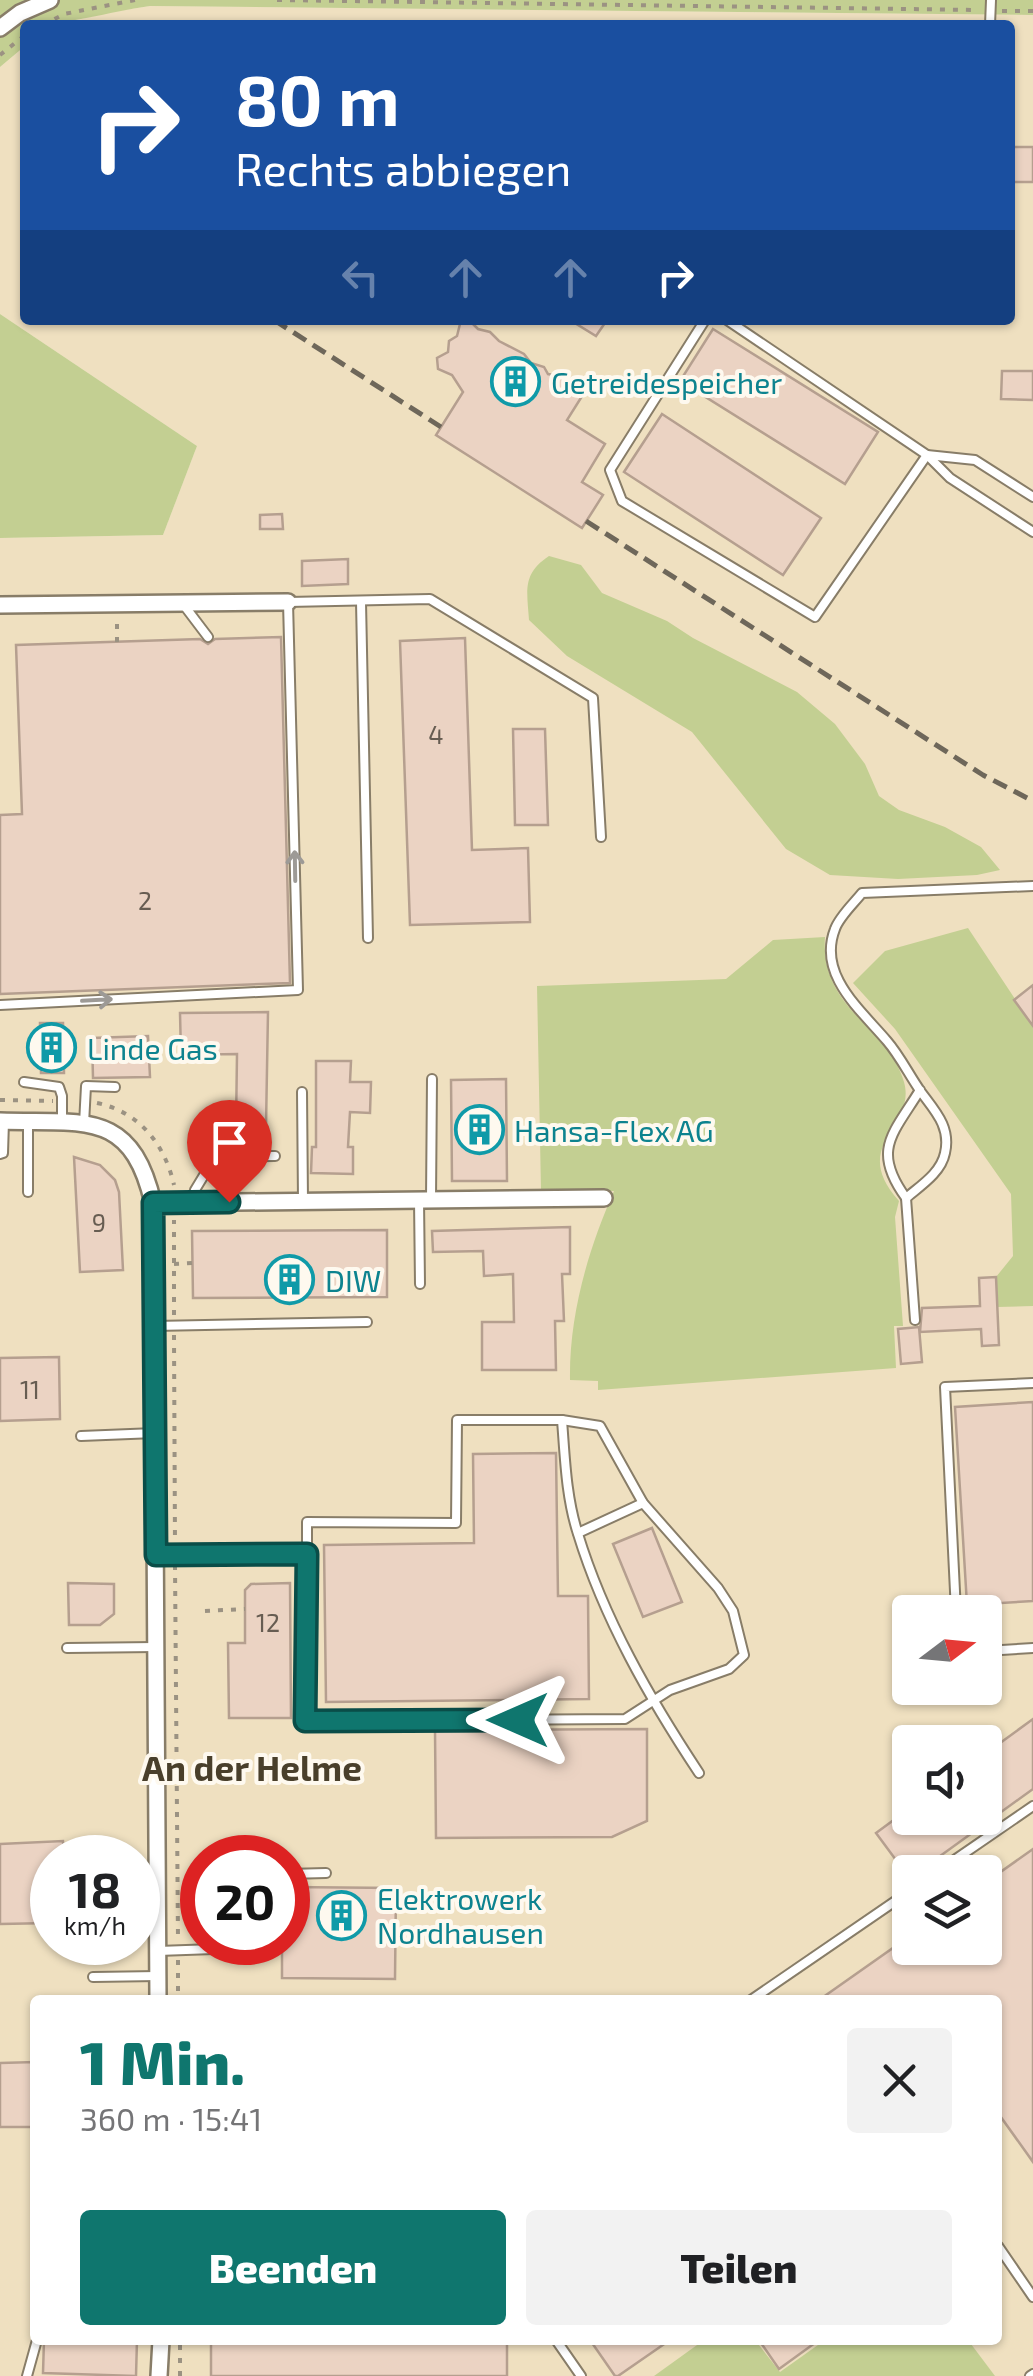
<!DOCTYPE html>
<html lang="de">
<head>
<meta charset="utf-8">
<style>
	:root { --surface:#fff; --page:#f2f2f2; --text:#202124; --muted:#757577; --accent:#0f766e }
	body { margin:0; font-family:"Exo 2",sans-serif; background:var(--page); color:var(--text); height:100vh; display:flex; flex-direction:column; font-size:38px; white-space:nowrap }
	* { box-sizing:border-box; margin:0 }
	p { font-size:32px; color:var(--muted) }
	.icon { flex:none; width:55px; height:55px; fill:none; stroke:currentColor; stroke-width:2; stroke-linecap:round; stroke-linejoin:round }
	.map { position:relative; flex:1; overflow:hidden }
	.side { position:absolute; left:30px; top:1995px; width:972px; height:350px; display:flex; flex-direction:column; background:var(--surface); border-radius:10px; box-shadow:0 2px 8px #0004 }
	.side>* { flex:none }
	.top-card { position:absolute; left:20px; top:20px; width:995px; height:305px; border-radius:10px; box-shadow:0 2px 8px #0004; background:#1a4fa0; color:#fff; overflow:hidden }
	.needle { width:65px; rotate:74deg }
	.tools { position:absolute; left:892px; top:1595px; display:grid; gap:20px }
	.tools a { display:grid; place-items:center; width:110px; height:110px; border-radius:10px; background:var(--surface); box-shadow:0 2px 8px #0004; font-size:50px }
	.speed { position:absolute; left:30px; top:1835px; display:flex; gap:20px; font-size:50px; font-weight:700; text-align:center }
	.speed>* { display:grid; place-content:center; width:130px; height:130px; border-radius:50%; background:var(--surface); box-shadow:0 2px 8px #0004; line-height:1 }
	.speed small { font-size:25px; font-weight:400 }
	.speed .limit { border:15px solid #d22; background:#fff; color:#111 }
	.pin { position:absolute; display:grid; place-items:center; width:85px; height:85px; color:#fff; margin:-102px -42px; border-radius:50% 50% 50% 0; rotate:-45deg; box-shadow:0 0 10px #0007 }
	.pin .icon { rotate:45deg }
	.me { position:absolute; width:110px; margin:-55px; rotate:270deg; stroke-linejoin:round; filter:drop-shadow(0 0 8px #0008) }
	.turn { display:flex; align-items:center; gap:35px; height:210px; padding:0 50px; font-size:45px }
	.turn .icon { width:130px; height:130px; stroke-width:2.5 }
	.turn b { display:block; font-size:70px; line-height:85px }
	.lanes { display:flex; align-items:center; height:95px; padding:0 50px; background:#0003; justify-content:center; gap:50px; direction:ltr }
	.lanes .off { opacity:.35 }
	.round { display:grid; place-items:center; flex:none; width:105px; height:105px; border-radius:10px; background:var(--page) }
	.head { display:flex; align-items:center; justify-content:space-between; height:170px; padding:0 50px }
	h1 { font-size:60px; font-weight:800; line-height:75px; color:var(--accent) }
	.cta { display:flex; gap:20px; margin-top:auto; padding:20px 50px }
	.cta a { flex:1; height:115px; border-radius:10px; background:var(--accent); color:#fff; font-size:40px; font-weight:800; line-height:115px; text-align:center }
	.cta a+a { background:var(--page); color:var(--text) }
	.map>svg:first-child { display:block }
</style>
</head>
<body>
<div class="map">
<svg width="1033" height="2376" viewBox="0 0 1033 2376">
	<rect width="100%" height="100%" fill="#f7ebd3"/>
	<path fill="#efe0c0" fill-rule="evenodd" d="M150,6L1033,15V2376H0V538L163,535L197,446L0,314V67L25,46V320H1010V25H63L98,14ZM910,1612H985V1688H910ZM910,1742H985V1818H910ZM52,1858H138V1942H52ZM202,1858H288V1942H202ZM910,1872H985V1948H910ZM35,2000H998V2340H35Z"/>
	<g fill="#c3cf92">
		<path d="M0,0H1033V15L150,6C107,12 68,25 25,25V46L0,67Z"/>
		<path d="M0,314L197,446L163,535L0,538Z"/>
		<path d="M549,556L581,565L602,593L667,621L693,638L797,692L835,724L865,764L879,796L899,810L945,827L981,847L1000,870L977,875L898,879L830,875L786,849L692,732L567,656L529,620C527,590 522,574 549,556Z"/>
		<path d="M968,928L1033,1026V1306L997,1307L996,1277L1013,1256L1011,1194L895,1029L853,983L885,951Z"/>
		<path d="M825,937C820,1010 888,1026 904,1082C917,1127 848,1144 899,1201L895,1217L903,1326H894L896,1368L598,1390V1381L570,1380C569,1315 588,1250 614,1191L541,1190L537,986L726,979L773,940Z"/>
		<path d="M704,2340H755L780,2372L825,2340H968L995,2376H654Z"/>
	</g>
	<g fill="#ebd3c3" stroke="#b59f8f" stroke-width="2.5">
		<rect x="1010" y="147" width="23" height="35"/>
		<path d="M570,320H607L596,336Z"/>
		<path d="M470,321L478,329L490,332L499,341L524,354L531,363L544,367L548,374L559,376L584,393L567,420L605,444L582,482L603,495L582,528L436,435L463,392L452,375L438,369L437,358L448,352L449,341L457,336L460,324Z"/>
		<path d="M713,329L878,432L845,484L680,381Z"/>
		<path d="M1002,371H1033V400L1001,399Z"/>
		<path d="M662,414L821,518L783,575L624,472Z"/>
		<path d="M282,514L283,529H260V515Z"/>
		<path d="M348,559V584L302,586V561Z"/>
		<path d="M281,637L290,983L0,994V815L22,814L16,645L200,639L208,644L215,639Z"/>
		<path d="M465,638L472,850L528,848L530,922L410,925L400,641Z"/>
		<path d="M513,729H545L548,825H515Z"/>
		<path d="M1033,985V1026L1014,1000Z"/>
		<path d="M268,1012L266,1126H236L237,1054L181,1055L180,1013Z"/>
		<path d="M40,1023H63L64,1073H41Z"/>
		<path d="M148,1036L150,1077L93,1078L92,1038Z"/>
		<path d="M316,1061H351L350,1082H371L370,1113L350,1112L348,1147H353V1174L311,1173L312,1147H316Z"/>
		<path d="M506,1079L507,1181H452L451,1080Z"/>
		<path d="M74,1157L100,1165L115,1180L119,1192L123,1270L80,1272Z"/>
		<path d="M570,1227V1274H562L564,1321H555L556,1370H482V1322H514L513,1274L484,1276L483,1251L433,1252L432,1231Z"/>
		<path d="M387,1230V1297L193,1298L192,1231Z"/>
		<path d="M996,1277L999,1345L982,1346L981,1329L920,1332L922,1308L980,1306L979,1278Z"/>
		<path d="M919,1327L922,1362L901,1364L898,1329Z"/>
		<path d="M59,1357L60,1419L0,1421V1358Z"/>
		<path d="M1033,1402V1601L967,1605L955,1407Z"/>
		<path d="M556,1453L558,1596H588L589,1699L326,1702L324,1545L474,1543L473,1454Z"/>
		<path d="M652,1528L682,1602L643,1617L613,1544Z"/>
		<path d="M68,1583L114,1584V1614L100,1625H69Z"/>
		<path d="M290,1583L291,1718H229L228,1643H245V1590L251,1584Z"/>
		<path d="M1033,1719V1789L918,1872H910V1879L876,1833L910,1808V1818H985V1754Z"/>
		<path d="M647,1729V1821L612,1837L436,1838L435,1730Z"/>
		<path d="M63,1841L64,1858H52V1923L0,1924V1844Z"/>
		<path d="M1033,1849V2162L998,2113V2000H819L910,1936V1948H985V1883Z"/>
		<path d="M288,1887L396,1888L395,1979L282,1978V1942H288Z"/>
		<path d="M35,2062V2127H0V2063Z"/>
		<path d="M44,2340H137L136,2376L43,2373Z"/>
		<rect x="211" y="2340" width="296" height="36"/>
		<path d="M590,2340H670L618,2376H615Z"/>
		<path d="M759,2340H819L779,2369Z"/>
	</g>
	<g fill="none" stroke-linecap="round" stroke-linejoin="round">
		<defs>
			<g id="lane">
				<path d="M990,25L991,0"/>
				<path d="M705,320L610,470L622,501L815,617L927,455L975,460L1033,497"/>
				<path d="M727,320L927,455L950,478L1033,532"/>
				<path d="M361,602L368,938"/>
				<path d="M183,604L208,637"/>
				<path d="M0,1005L298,990L288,602L430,599L593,698L601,837"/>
				<path d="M24,1082L59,1087L62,1096V1123"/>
				<path d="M920,1090C893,1134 871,1150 906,1198C920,1186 941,1173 945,1153C951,1127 935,1111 921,1092C909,1075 900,1056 887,1041C861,1010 817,975 835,929C839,917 854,903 862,893L1033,886"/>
				<path d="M302,1092L303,1201"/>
				<path d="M84,1124L86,1086L115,1087"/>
				<path d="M0,1154L3,1153L4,1121"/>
				<path d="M28,1192V1122"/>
				<path d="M906,1198L915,1320"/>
				<path d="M431,1199L432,1079"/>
				<path d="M419,1200L420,1284"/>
				<path d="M192,1203L195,1190L215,1157L275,1156"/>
				<path d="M154,1326L367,1322"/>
				<path d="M81,1436L155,1433"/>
				<path d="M578,1533L643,1503"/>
				<path d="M307,1554L305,1721L625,1719L670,1690L729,1669L744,1655L733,1611L718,1588L643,1503L600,1426L562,1420"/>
				<path d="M155,1555L307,1554V1522L456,1523L457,1420H562C565,1458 566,1497 578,1534C604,1619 650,1699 699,1773"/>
				<path d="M956,1612L945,1387L1033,1383"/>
				<path d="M67,1648L156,1647"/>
				<path d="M985,1651L1033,1648"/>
				<path d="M937,1872L1033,1806"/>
				<path d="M288,1874L326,1873"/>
				<path d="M158,1951L267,1947V1942"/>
				<path d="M93,1977L158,1976"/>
				<path d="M751,2000L910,1891"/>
				<path d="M998,2246L1033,2297"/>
				<path d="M556,2340L581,2376"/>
				<path d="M27,2376L37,2340"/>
				<path d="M1030,2376L1033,2374"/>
			</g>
			<g id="street">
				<path d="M0,28L20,13L50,0"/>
				<path d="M0,605L288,602"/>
				<path d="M0,1121C81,1124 131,1107 153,1203L158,2000"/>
				<path d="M153,1203L604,1198"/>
				<path d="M159,2376L161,2340"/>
			</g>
		</defs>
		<use href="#lane" stroke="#887d68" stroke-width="12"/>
		<use href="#street" stroke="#887d68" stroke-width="20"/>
		<g stroke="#9b9282" stroke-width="4" stroke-dasharray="5 8" stroke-linecap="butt">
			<path d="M277,0L977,10"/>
			<path d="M1002,11H1033"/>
			<path d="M43,25L64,14L135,0"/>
			<path d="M0,55L25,35"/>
			<path d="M117,642V619"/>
			<path d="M0,1100L53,1101"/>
			<path d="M97,1103C140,1112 165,1145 174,1185"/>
			<path d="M174,1264L192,1263"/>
			<path d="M174,1315V1220"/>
			<path d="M174,1335L175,1545"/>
			<path d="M175,1565L178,1940"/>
			<path d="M205,1611L245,1609"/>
			<path d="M178,1960V2000"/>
			<path d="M180,2376V2340"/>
		</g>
		<use href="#lane" stroke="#fff" stroke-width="8"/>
		<use href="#street" stroke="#fff" stroke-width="15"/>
		<g stroke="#6e675a" stroke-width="5" stroke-dasharray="15 8" stroke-linecap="butt">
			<path d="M274,320L441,427"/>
			<path d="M586,521L983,775L1033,801"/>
		</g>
	</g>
	<defs><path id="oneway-shaft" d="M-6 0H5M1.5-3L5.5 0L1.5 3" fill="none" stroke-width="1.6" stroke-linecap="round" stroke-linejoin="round" transform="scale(2.5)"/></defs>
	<g stroke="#9d9a96">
		<use href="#oneway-shaft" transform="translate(295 866) rotate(-91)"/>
		<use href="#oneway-shaft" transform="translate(97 1000) rotate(-3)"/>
	</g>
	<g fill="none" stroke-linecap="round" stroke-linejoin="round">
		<defs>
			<path id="route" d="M229,1202L153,1203L156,1555L307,1554L305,1721L518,1720"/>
		</defs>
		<use href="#route" stroke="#0a4d48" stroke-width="25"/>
		<use href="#route" stroke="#0f766e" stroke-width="18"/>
	</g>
	<defs>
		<symbol id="building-ring" viewBox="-11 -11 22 22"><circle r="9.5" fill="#fef9ef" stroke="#0f9aa8" stroke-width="1.5"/><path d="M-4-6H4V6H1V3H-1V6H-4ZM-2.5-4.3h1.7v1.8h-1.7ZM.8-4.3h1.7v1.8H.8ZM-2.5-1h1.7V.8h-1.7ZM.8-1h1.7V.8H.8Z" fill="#0f9aa8"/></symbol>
	</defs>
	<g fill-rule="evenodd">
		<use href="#building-ring" x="488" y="354" width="55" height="55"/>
		<use href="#building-ring" x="24" y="1020" width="55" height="55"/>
		<use href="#building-ring" x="452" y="1102" width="55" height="55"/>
		<use href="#building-ring" x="262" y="1252" width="55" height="55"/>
		<use href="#building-ring" x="314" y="1888" width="55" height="55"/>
	</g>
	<g text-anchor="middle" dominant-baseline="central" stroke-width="8" stroke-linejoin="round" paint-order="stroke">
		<g font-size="25" fill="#675d52">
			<text x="436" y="734">4</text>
			<text x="145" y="900">2</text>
			<text x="99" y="1222">9</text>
			<text x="30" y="1389">11</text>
			<text x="268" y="1622">12</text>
		</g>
		<g font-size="30" fill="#0d838f" stroke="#fef9ef" text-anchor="start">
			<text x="551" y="382">Getreidespeicher</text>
			<text x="87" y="1048">Linde Gas</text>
			<text x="514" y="1130">Hansa-Flex AG</text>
			<text x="325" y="1280">DIW</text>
			<text x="377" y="1898">Elektrowerk<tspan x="377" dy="34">Nordhausen</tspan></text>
		</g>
		<g font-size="35" font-weight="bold" fill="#493f2b" stroke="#fef9ef">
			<text x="252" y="1767">An der Helme</text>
		</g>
	</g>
</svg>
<div class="tools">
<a><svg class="needle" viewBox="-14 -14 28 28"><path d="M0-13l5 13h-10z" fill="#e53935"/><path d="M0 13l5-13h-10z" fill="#757577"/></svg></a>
<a><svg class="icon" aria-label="sound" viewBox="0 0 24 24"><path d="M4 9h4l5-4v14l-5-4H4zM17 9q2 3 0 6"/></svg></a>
<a><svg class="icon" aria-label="layers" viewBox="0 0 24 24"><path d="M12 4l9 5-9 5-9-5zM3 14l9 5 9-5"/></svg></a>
</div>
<div class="speed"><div>18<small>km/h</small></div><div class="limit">20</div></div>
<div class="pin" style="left:229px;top:1202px;background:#d93025"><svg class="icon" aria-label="arrive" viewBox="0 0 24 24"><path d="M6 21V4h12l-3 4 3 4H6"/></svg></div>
<svg class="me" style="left:518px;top:1720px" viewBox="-20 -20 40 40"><path d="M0-17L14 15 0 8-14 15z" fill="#0f766e" stroke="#fff" stroke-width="4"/></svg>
<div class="top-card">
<div class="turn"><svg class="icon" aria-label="right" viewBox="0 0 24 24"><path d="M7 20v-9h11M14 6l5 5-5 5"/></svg><div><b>80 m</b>Rechts abbiegen</div></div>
<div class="lanes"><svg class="icon off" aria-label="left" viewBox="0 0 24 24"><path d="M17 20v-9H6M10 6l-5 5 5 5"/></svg><svg class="icon off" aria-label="ahead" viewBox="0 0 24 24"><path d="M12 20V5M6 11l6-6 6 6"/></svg><svg class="icon off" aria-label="ahead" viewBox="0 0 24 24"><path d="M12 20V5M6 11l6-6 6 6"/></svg><svg class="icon" aria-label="right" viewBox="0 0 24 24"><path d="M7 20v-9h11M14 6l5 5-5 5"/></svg></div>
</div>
<section class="side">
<div class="head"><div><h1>1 Min.</h1><p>360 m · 15:41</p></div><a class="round"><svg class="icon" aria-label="close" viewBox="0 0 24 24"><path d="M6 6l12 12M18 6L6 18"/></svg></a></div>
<div class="cta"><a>Beenden</a><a>Teilen</a></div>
</section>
</div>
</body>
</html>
